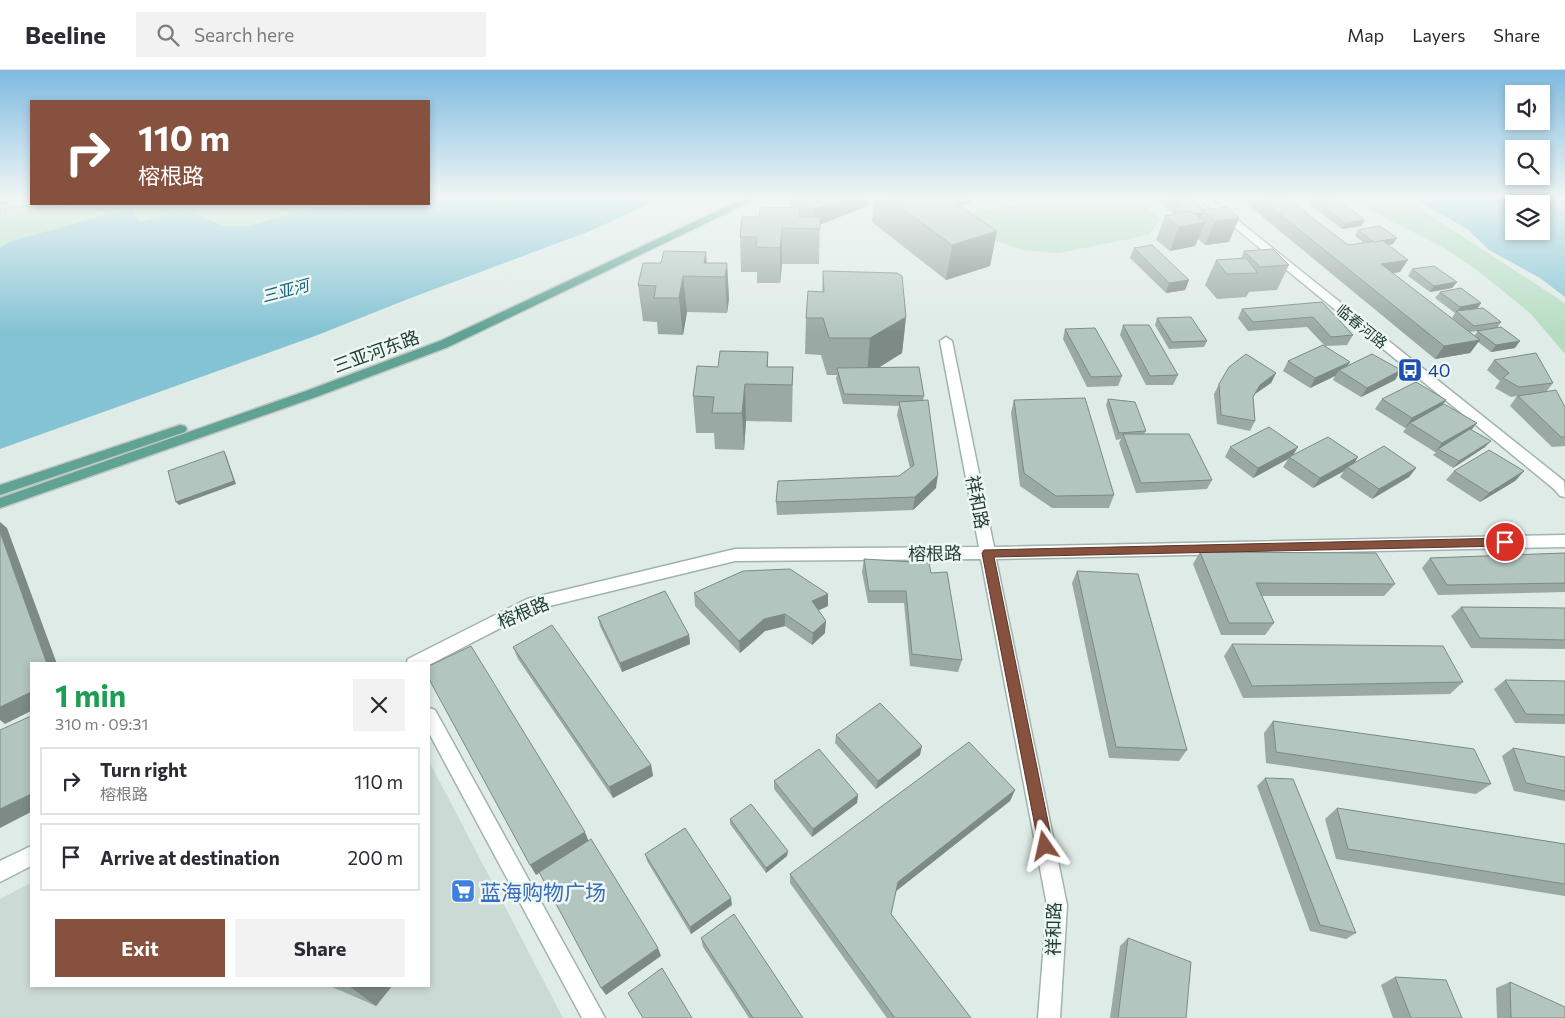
<!DOCTYPE html>
<html lang="en">
<head>
<meta charset="utf-8">
<style>
	:root { --surface:#fff; --page:#f2f2f3; --text:#2b2b33; --muted:#7c7c81; --line:#e1e1e2; --accent:#87513f }
	body { margin:0; font-family:Commissioner,"Noto Sans SC",sans-serif; background:var(--page); color:var(--text); height:100vh; display:flex; flex-direction:column; font-size:19px; white-space:nowrap }
	* { box-sizing:border-box; margin:0 }
	p { font-size:16px; color:var(--muted) }
	.icon { flex:none; width:28px; height:28px; fill:none; stroke:currentColor; stroke-width:2; stroke-linecap:round; stroke-linejoin:round }
	.map { position:relative; flex:1; overflow:hidden }
	.details { position:absolute; left:30px; top:592px; width:400px; height:325px; display:flex; flex-direction:column; background:var(--surface); border-radius:0px; box-shadow:0 2px 8px #0003 }
	.details>* { flex:none }
	.top-card { position:absolute; left:30px; top:30px; width:400px; height:105px; border-radius:0px; box-shadow:0 2px 8px #0003; background:#87513f; color:#fff; overflow:hidden }
	.controls { position:absolute; left:1505px; top:15px; display:grid; gap:10px }
	.controls a { display:grid; place-items:center; width:45px; height:45px; border-radius:0px; background:var(--surface); box-shadow:0 2px 8px #0003; font-size:25px }
	.pin { position:absolute; display:grid; place-items:center; width:42px; height:42px; color:#fff; margin:-21px; border:2px solid #fff; border-radius:50%; box-shadow:0 1px 5px #0007 }
	.me { position:absolute; width:55px; margin:-28px; rotate:349deg; stroke-linejoin:round; filter:drop-shadow(0 0 4px #0008) }
	.turn { display:flex; align-items:center; gap:18px; height:105px; padding:0 25px; font-size:22px }
	.turn .icon { width:65px; height:65px; stroke-width:2.5 }
	.turn b { display:block; font-size:35px; line-height:42px }
	.round { display:grid; place-items:center; flex:none; width:52px; height:52px; border-radius:0px; background:var(--page) }
	.head { display:flex; align-items:center; justify-content:space-between; height:85px; padding:0 25px }
	h1 { font-size:30px; font-weight:700; line-height:38px; color:#1e9e55 }
	.action { display:flex; gap:10px; margin-top:auto; padding:10px 25px }
	.action a { flex:1; height:58px; border-radius:0px; background:var(--accent); color:#fff; font-size:20px; font-weight:700; line-height:58px; text-align:center }
	.action a+a { background:var(--page); color:var(--text) }
	ul { padding:0; list-style:none }
	li { display:flex; align-items:center; gap:15px; height:68px; margin:0 10px 8px; padding:0 15px; border:2px solid var(--line); border-radius:0px }
	li div { flex:1 }
	li b { display:block; font-size:19px }
	li em { font-style:normal }
	header { display:flex; align-items:center; gap:30px; box-sizing:border-box; height:70px; padding:0 25px; background:var(--surface); border-bottom:1px solid var(--line) }
	header strong { font-size:24px }
	nav { display:flex; gap:28px; margin-inline-start:auto; font-size:18px }
	.search { width:350px; height:45px; background:var(--page); display:flex; align-items:center; gap:12px; box-sizing:border-box; padding:0 18px; border-radius:0px; color:var(--muted); font-size:19px }
	.map>svg:first-child { display:block }
</style>
</head>
<body>
<header>
<strong>Beeline</strong>
<div class="search"><svg class="icon" aria-label="search" viewBox="0 0 24 24"><circle cx="10" cy="10" r="6"/><path d="M15 15l6 6"/></svg>Search here</div>
<nav><a>Map</a><a>Layers</a><a>Share</a></nav>
</header>
<div class="map">
<svg width="1565" height="948" viewBox="0 0 1565 948">
	<rect width="100%" height="100%" fill="#deebe6"/>
	<path fill="#ccdad5" d="M429,691L563,948H0V829L31,813V916H429Z"/>
	<g fill="#b6ddc2">
		<path d="M0,129H31V134H378L356,141L251,158L138,153L0,187Z"/>
		<path d="M1052,129H1137L1160,149L1149,165L1059,183L1023,180L986,167L969,143Z"/>
		<path d="M1354,129H1383L1461,172L1385,129H1405L1565,233V284L1530,243L1478,201L1444,178L1383,147Z"/>
	</g>
	<g fill="#83c3d3" fill-rule="evenodd">
		<path d="M429,129H660L590,161L408,229L315,266L0,379V178L9,172L108,144L132,141L140,152L184,138L223,156H248L318,137L353,139L369,134H429Z"/>
		<path d="M1415,129H1565V227L1540,208L1489,180L1467,159ZM1514,134H1541V161H1514Z"/>
	</g>
	<g fill="none" stroke-linecap="round" stroke-linejoin="round">
		<defs>
			<g id="minor">
				<path d="M1200,129H1211L1564,411L1565,427L1560,426L1554,419Z"/>
				<path d="M946,267L952,271L994,477L1565,465V477L996,489L1067,835L1060,948H1038L1047,835L981,489L735,491L537,539L429,595L406,594L408,589L527,529L735,479L979,477L940,271Z"/>
				<path d="M429,638L435,640L605,948H582L429,663Z"/>
				<path d="M31,776V796L0,812V791Z"/>
			</g>
			<g id="major">
				<path d="M743,129H756L448,277L316,327L0,438V428L306,321L440,271Z"/>
				<path d="M180,355L185,356L187,359L185,362L0,425V415Z"/>
			</g>
		</defs>
		<use href="#minor" stroke="#a1b3ad" stroke-width="3"/>
		<use href="#major" stroke="#c0c8c6" stroke-width="3"/>
		<g stroke="#7db0a2" stroke-width="2.5" stroke-dasharray="2 2.5" stroke-linecap="butt">
			<path d="M47,134L55,136L74,134"/>
			<path d="M0,140L44,134"/>
		</g>
		<use href="#minor" fill="#fff" fill-rule="evenodd"/>
		<use href="#major" fill="#60a294" fill-rule="evenodd"/>
	</g>
	<g fill="#9aa9a4">
		<path d="M790,129H869L868,136L820,154L819,194H782L780,213H757V202H741L740,167L759,147L790,137Z"/>
		<path d="M874,129H972V133L959,135L997,161L990,196L946,210L872,152Z"/>
		<path d="M1156,129H1190L1204,140L1227,137L1229,172L1205,175L1198,169L1195,176L1170,181L1156,170L1165,146L1174,144Z"/>
		<path d="M1241,129H1288L1348,175L1364,173L1355,166L1358,160L1393,174L1388,175L1400,202L1393,203L1474,266L1478,261L1469,262L1452,248L1455,243L1435,228L1440,222L1481,233L1477,239L1501,252L1497,258L1515,278L1491,282L1478,272L1470,283L1435,289Z"/>
		<path d="M1311,129H1336L1361,156L1342,159L1309,134Z"/>
		<path d="M1134,178L1189,210L1185,220L1166,223L1130,188Z"/>
		<path d="M1244,181L1289,195L1277,220L1249,222L1246,227L1217,229L1205,215L1216,190L1241,189Z"/>
		<path d="M707,193H727L729,229L727,243L687,242L683,265L658,264L657,252L643,251L638,215Z"/>
		<path d="M1412,199L1457,212L1452,218L1430,222L1408,206Z"/>
		<path d="M823,201L906,247L902,283L878,298L924,326L923,331L936,418L913,440L777,445L776,432L899,406L910,398L897,345L899,336L843,334L836,308L837,305H827L821,285L805,284L806,248L822,222Z"/>
		<path d="M1322,232L1353,265L1347,275L1325,276L1307,257L1248,261L1238,248L1242,239Z"/>
		<path d="M1157,248L1207,271L1204,277L1169,279L1155,255Z"/>
		<path d="M1123,255L1178,305L1173,315H1146L1120,265Z"/>
		<path d="M1065,259L1122,306L1118,316L1087,317L1063,269Z"/>
		<path d="M768,282V297H793L792,352L746,351L744,380L715,379L714,363H696L693,326L718,297Z"/>
		<path d="M1494,290L1553,313L1546,322L1565,337V376L1552,377L1510,336L1517,326L1511,327L1495,318L1500,311L1487,300Z"/>
		<path d="M1288,291L1347,296L1401,300L1395,310L1361,327L1333,310L1335,306L1310,318L1283,301Z"/>
		<path d="M1276,303L1271,313L1255,324L1253,327L1255,351L1250,361L1217,354L1214,324L1219,314Z"/>
		<path d="M1108,329L1146,361L1144,364L1212,410L1207,419L1136,423L1119,373L1121,369L1116,370L1106,335Z"/>
		<path d="M1382,329L1442,335L1472,360L1485,377L1453,398L1433,385L1436,382H1435L1403,362L1407,357L1405,358L1375,339Z"/>
		<path d="M1014,330L1114,425L1109,438H1052L1020,416L1011,343Z"/>
		<path d="M1230,377L1354,393L1416,398L1409,407L1372,429L1340,407L1344,401L1313,418L1283,397L1288,389L1253,408L1225,387Z"/>
		<path d="M1454,401H1524L1515,411L1480,432L1446,410Z"/>
		<path d="M1200,482L1395,514L1384,526H1262L1274,553L1265,565H1221L1193,494Z"/>
		<path d="M1565,483V522L1438,525L1422,498L1430,488Z"/>
		<path d="M864,489L931,503L962,590L958,602L910,596L904,533H868L862,502Z"/>
		<path d="M1077,501L1187,680L1179,691L1109,688L1072,513Z"/>
		<path d="M694,523L828,536L818,540L825,563L812,575L785,556L765,561L740,583L695,536Z"/>
		<path d="M1461,537L1565,538V579L1471,578L1451,546Z"/>
		<path d="M598,547L689,565L690,574L622,602L600,556Z"/>
		<path d="M1232,574L1463,612L1450,624L1243,628L1224,586Z"/>
		<path d="M513,577L651,695L653,706L613,728L518,589Z"/>
		<path d="M1505,610L1565,611V654L1515,653L1494,619Z"/>
		<path d="M1273,651L1491,714L1476,724L1266,693L1264,663Z"/>
		<path d="M836,665L920,685L876,719L835,673Z"/>
		<path d="M1513,678L1565,687V731L1514,721L1502,686Z"/>
		<path d="M1265,708L1356,863L1346,869L1310,861L1257,716Z"/>
		<path d="M774,711L858,725L857,733L812,767L774,719Z"/>
		<path d="M1015,720L1010,731L896,821L891,844L971,948H887L790,813V804Z"/>
		<path d="M1337,738L1565,774V826L1336,789L1325,749Z"/>
		<path d="M730,749L787,786L766,803L730,754Z"/>
		<path d="M645,784L732,835L691,864L647,791Z"/>
		<path d="M701,868L803,948H749L703,877Z"/>
		<path d="M1128,868L1186,948H1110L1120,876Z"/>
		<path d="M1395,907L1462,948H1393L1381,915Z"/>
		<path d="M1510,912L1565,948H1497L1496,918Z"/>
		<path d="M330,916H392L376,936Z"/>
	</g>
	<g fill="#7d8a86">
		<path d="M0,129H17L2,136L0,133Z"/>
		<path d="M842,129H869L868,136L814,157V139Z"/>
		<path d="M958,129H972V133L957,136Z"/>
		<path d="M1202,143L1198,153L1191,145Z"/>
		<path d="M1239,148L1229,172L1205,175L1215,151Z"/>
		<path d="M1365,150L1361,156L1342,159L1345,153Z"/>
		<path d="M1205,152L1195,176L1170,181L1179,157Z"/>
		<path d="M782,158V194L780,213V178Z"/>
		<path d="M997,161L990,196L946,210L952,175Z"/>
		<path d="M1397,168L1393,174L1372,178L1375,172Z"/>
		<path d="M706,182L708,207L704,193Z"/>
		<path d="M1408,190L1400,202L1373,206L1381,194Z"/>
		<path d="M727,193L729,229L727,243L725,207Z"/>
		<path d="M683,206L687,242L683,265L679,228Z"/>
		<path d="M1189,210L1185,220L1166,223L1169,213Z"/>
		<path d="M1457,212L1452,218L1430,222L1434,216Z"/>
		<path d="M1481,233L1477,239L1457,242L1460,237Z"/>
		<path d="M906,247L902,283L867,305L870,268Z"/>
		<path d="M1480,270L1470,283L1435,289L1444,276Z"/>
		<path d="M1520,271L1515,278L1491,282L1496,275Z"/>
		<path d="M1350,292L1344,301L1339,300L1335,306L1310,318L1315,308Z"/>
		<path d="M1401,300L1395,310L1361,327L1367,318Z"/>
		<path d="M1276,303L1271,313L1255,324L1260,315Z"/>
		<path d="M745,314L746,351L744,380L742,343Z"/>
		<path d="M1446,330L1439,340L1410,353L1407,357L1405,358L1412,348Z"/>
		<path d="M1477,353L1469,363L1438,379L1435,382L1442,373Z"/>
		<path d="M1491,371L1485,377L1453,398L1459,391Z"/>
		<path d="M1298,377L1292,387H1289L1288,389L1253,408L1258,398Z"/>
		<path d="M224,381L226,385L236,414L179,435L176,432Z"/>
		<path d="M1358,387L1352,397H1347L1344,401L1313,418L1320,408Z"/>
		<path d="M1416,398L1409,407L1372,429L1379,419Z"/>
		<path d="M1524,401L1515,411L1480,432L1489,423Z"/>
		<path d="M938,405L936,418L913,440L915,427Z"/>
		<path d="M0,452L7,458L57,594H47L0,462Z"/>
		<path d="M828,524V536L811,544L812,531Z"/>
		<path d="M785,544V556L765,561L740,583L739,571L764,549Z"/>
		<path d="M826,551L825,563L812,575L813,563Z"/>
		<path d="M689,565L690,574L622,602L620,593Z"/>
		<path d="M31,622V641L5,654L0,650V637Z"/>
		<path d="M922,676L920,685L876,719L878,711Z"/>
		<path d="M651,695L653,706L613,728L609,717Z"/>
		<path d="M1015,720L1010,731L895,822L898,812Z"/>
		<path d="M31,724V742L0,758V739Z"/>
		<path d="M858,725L857,733L812,767L813,759Z"/>
		<path d="M585,762L589,772L536,805L530,795Z"/>
		<path d="M788,781L787,786L766,803V798Z"/>
		<path d="M731,828L732,835L691,864L690,857Z"/>
		<path d="M658,878L661,886L606,925L601,918Z"/>
		<path d="M349,916H392L376,936Z"/>
	</g>
	<g fill="#b3c5bf" stroke="#7d8a86">
		<path d="M798,129H842L814,139Z"/>
		<path d="M890,129H949L997,161L952,175Z"/>
		<path d="M1171,129H1190L1204,140H1203L1202,143L1195,144L1190,141L1186,142Z"/>
		<path d="M1261,129H1288L1348,175L1382,170L1408,190L1381,194L1480,270L1444,276Z"/>
		<path d="M1314,129H1336L1365,150L1345,153Z"/>
		<path d="M760,137L800,138L799,147H820V159L782,158L780,178L756,177L757,167H740L742,147H759Z"/>
		<path d="M1227,137L1239,148L1215,151L1203,140Z"/>
		<path d="M1190,141L1205,152L1179,157L1165,146Z"/>
		<path d="M1380,156L1397,168L1374,172L1358,160Z"/>
		<path d="M1152,175L1189,210L1169,213L1134,178Z"/>
		<path d="M1273,179L1289,195L1260,197L1244,181Z"/>
		<path d="M664,181L706,182L704,193H727L725,207L683,206L679,228H654L656,216L638,215L643,193H661Z"/>
		<path d="M1246,188L1258,203L1227,204L1216,190Z"/>
		<path d="M1434,196L1457,212L1434,216L1412,199Z"/>
		<path d="M823,201L897,203L902,206L906,247L870,268H829L823,248H806L808,221L824,222Z"/>
		<path d="M1461,218L1481,233L1460,237L1440,222Z"/>
		<path d="M1322,232L1353,265L1331,267L1313,247L1253,252L1242,239Z"/>
		<path d="M1483,238L1501,252L1474,256L1456,241Z"/>
		<path d="M1191,247L1207,271L1172,272L1157,248Z"/>
		<path d="M1123,255H1149L1178,305L1150,306Z"/>
		<path d="M1501,257L1520,271L1496,275L1477,261Z"/>
		<path d="M1095,258L1122,306L1091,307L1065,259Z"/>
		<path d="M1323,275L1350,292L1315,308L1288,291Z"/>
		<path d="M720,281L768,282L767,297H793L792,315L745,314L742,343H712L714,327L693,326L697,296L718,297Z"/>
		<path d="M1536,283L1553,313L1519,317L1503,308L1509,303L1494,290Z"/>
		<path d="M1246,284L1276,303L1260,315L1253,327L1255,351L1221,345L1219,314L1229,297Z"/>
		<path d="M1372,284L1401,300L1367,318L1339,300Z"/>
		<path d="M919,297L924,326L844,324L837,298Z"/>
		<path d="M1416,312L1446,330L1412,348L1382,329Z"/>
		<path d="M1556,320L1565,337V367H1561L1518,326Z"/>
		<path d="M1085,328L1114,425L1056,426L1024,403L1014,330Z"/>
		<path d="M1108,329L1135,332L1146,361L1119,363Z"/>
		<path d="M928,330L938,405L915,427L776,432L778,411L899,406L914,395L899,332Z"/>
		<path d="M1444,334L1477,353L1442,373L1410,353Z"/>
		<path d="M1269,357L1298,377L1258,398L1230,377Z"/>
		<path d="M1470,359L1491,371L1459,391L1438,379Z"/>
		<path d="M1123,364H1189L1212,410L1141,413Z"/>
		<path d="M1328,367L1358,387L1320,408L1289,387Z"/>
		<path d="M1384,376L1416,398L1379,419L1347,397Z"/>
		<path d="M1489,380L1524,401L1489,423L1454,401Z"/>
		<path d="M224,381L234,411L176,432L168,401Z"/>
		<path d="M0,462L47,594H31V622L0,637Z"/>
		<path d="M1200,482L1376,483L1395,514L1256,513L1274,553H1229Z"/>
		<path d="M1565,483V513L1447,515L1430,488Z"/>
		<path d="M864,489L929,493L931,503L947,502L962,590L912,584L906,521H869Z"/>
		<path d="M790,499L828,524L812,531L826,551L813,563L785,544L764,549L739,571L694,523L743,501Z"/>
		<path d="M1077,501L1138,504L1187,680L1116,677Z"/>
		<path d="M665,521L689,565L620,593L598,547Z"/>
		<path d="M1461,537L1565,538V570L1480,568Z"/>
		<path d="M552,555L651,695L609,717L513,577Z"/>
		<path d="M1232,574L1443,576L1463,612L1252,616Z"/>
		<path d="M471,576L585,762L530,795L429,609V596Z"/>
		<path d="M1505,610L1565,611V645L1526,644Z"/>
		<path d="M880,633L922,676L878,711L836,665Z"/>
		<path d="M31,646V724L0,739V660Z"/>
		<path d="M1273,651L1474,679L1491,714L1276,682Z"/>
		<path d="M969,672L1015,720L898,812L891,844L971,948H895L790,804Z"/>
		<path d="M1513,678L1565,687V721L1526,713Z"/>
		<path d="M819,679L858,725L813,759L774,711Z"/>
		<path d="M1265,708L1293,709L1356,863L1320,855Z"/>
		<path d="M751,734L788,781L766,798L730,749Z"/>
		<path d="M1337,738L1565,774V814L1348,779Z"/>
		<path d="M685,758L731,828L690,857L645,784Z"/>
		<path d="M591,769L658,878L601,918L539,802Z"/>
		<path d="M734,844L803,948H753L701,868Z"/>
		<path d="M1128,868L1191,892L1186,948H1118Z"/>
		<path d="M662,898L692,948H643L628,923Z"/>
		<path d="M1395,907L1446,910L1462,948H1411Z"/>
		<path d="M1510,912L1565,937V948H1511Z"/>
	</g>
	<linearGradient id="sky" x2="0" y2="1"><stop stop-color="#7fbae0"/><stop offset="0.49" stop-color="#f0f6f4"/><stop offset="1" stop-color="#f0f6f4" stop-opacity="0"/></linearGradient>
	<rect width="1565" height="262" fill="url(#sky)"/>
	<path fill="#87513f" stroke="#583529" d="M1505,468L1511,472L1505,476L994,487L1053,776L1050,782L1045,784L1040,782L982,483L984,480Z"/>
	<defs>
		<symbol id="bus-square" viewBox="-11 -11 22 22"><rect x="-9" y="-9" width="18" height="18" rx="4" fill="#1a4fb4" stroke="#eff7f3"/><path d="M-5-6H5V4H4V6H2V4H-2V6H-4V4H-5ZM-3.5-4V0h7V-4ZM-3.5 1.2v1.5H-2V1.2ZM2 1.2v1.5H3.5V1.2Z" fill="#fff"/></symbol>
		<symbol id="supermarket-square" viewBox="-11 -11 22 22"><rect x="-9" y="-9" width="18" height="18" rx="4" fill="#3f7fe0" stroke="#eff7f3"/><path d="M-6-5.5h2.5l.6 2H6L4.5 2H-2.5L-4.4-4H-6ZM-1.5 3.2a1.3 1.3 0 1 0 .1 0ZM3 3.2a1.3 1.3 0 1 0 .1 0Z" fill="#fff"/></symbol>
	</defs>
	<g fill-rule="evenodd">
		<use href="#bus-square" x="1396" y="286" width="28" height="28"/>
		<use href="#supermarket-square" x="449" y="807" width="28" height="28"/>
	</g>
	<g text-anchor="middle" dominant-baseline="central" stroke-width="5" stroke-linejoin="round" paint-order="stroke">
		<g font-size="15" fill="#1f3b35" stroke="#eff7f3">
			<text transform="translate(1362 256) rotate(39)">临春河路</text>
		</g>
		<g font-size="16" font-style="italic" fill="#176579" stroke="#eff7f3">
			<text transform="translate(285 220) rotate(-15)">三亚河</text>
		</g>
		<g font-size="18" fill="#1f3b35" stroke="#eff7f3">
			<text transform="translate(376 281) rotate(-20)">三亚河东路</text>
			<text transform="translate(978 432) rotate(79)">祥和路</text>
			<text transform="translate(935 483) rotate(-1)">榕根路</text>
			<text transform="translate(523 542) rotate(-23)">榕根路</text>
			<text transform="translate(1053 859) rotate(-89)">祥和路</text>
		</g>
		<g font-size="18" fill="#164399" stroke="#eff7f3" text-anchor="start">
			<text x="1428" y="300">40</text>
		</g>
		<g font-size="21" fill="#366cbe" stroke="#eff7f3" text-anchor="start">
			<text x="480" y="821">蓝海购物广场</text>
		</g>
	</g>
</svg>
<div class="controls">
<a><svg class="icon" aria-label="sound" viewBox="0 0 24 24"><path d="M4 9h4l5-4v14l-5-4H4zM17 9q2 3 0 6"/></svg></a>
<a><svg class="icon" aria-label="search" viewBox="0 0 24 24"><circle cx="10" cy="10" r="6"/><path d="M15 15l6 6"/></svg></a>
<a><svg class="icon" aria-label="layers" viewBox="0 0 24 24"><path d="M12 4l9 5-9 5-9-5zM3 14l9 5 9-5"/></svg></a>
</div>
<div class="pin" style="left:1505px;top:472px;background:#d93025"><svg class="icon" aria-label="arrive" viewBox="0 0 24 24"><path d="M6 21V4h12l-3 4 3 4H6"/></svg></div>
<svg class="me" style="left:1045px;top:776px" viewBox="-20 -20 40 40"><path d="M0-17L14 15 0 8-14 15z" fill="#87513f" stroke="#fff" stroke-width="4"/></svg>
<div class="top-card">
<div class="turn"><svg class="icon" aria-label="right" viewBox="0 0 24 24"><path d="M7 20v-9h11M14 6l5 5-5 5"/></svg><div><b>110 m</b>榕根路</div></div>
</div>
<section class="details">
<div class="head"><div><h1>1 min</h1><p>310 m · 09:31</p></div><a class="round"><svg class="icon" aria-label="close" viewBox="0 0 24 24"><path d="M6 6l12 12M18 6L6 18"/></svg></a></div>
<ul>
<li><svg class="icon" aria-label="right" viewBox="0 0 24 24"><path d="M7 20v-9h11M14 6l5 5-5 5"/></svg><div><b>Turn right</b><p>榕根路</p></div><em>110 m</em></li>
<li><svg class="icon" aria-label="arrive" viewBox="0 0 24 24"><path d="M6 21V4h12l-3 4 3 4H6"/></svg><div><b>Arrive at destination</b></div><em>200 m</em></li>
</ul>
<div class="action"><a>Exit</a><a>Share</a></div>
</section>
</div>
</body>
</html>
